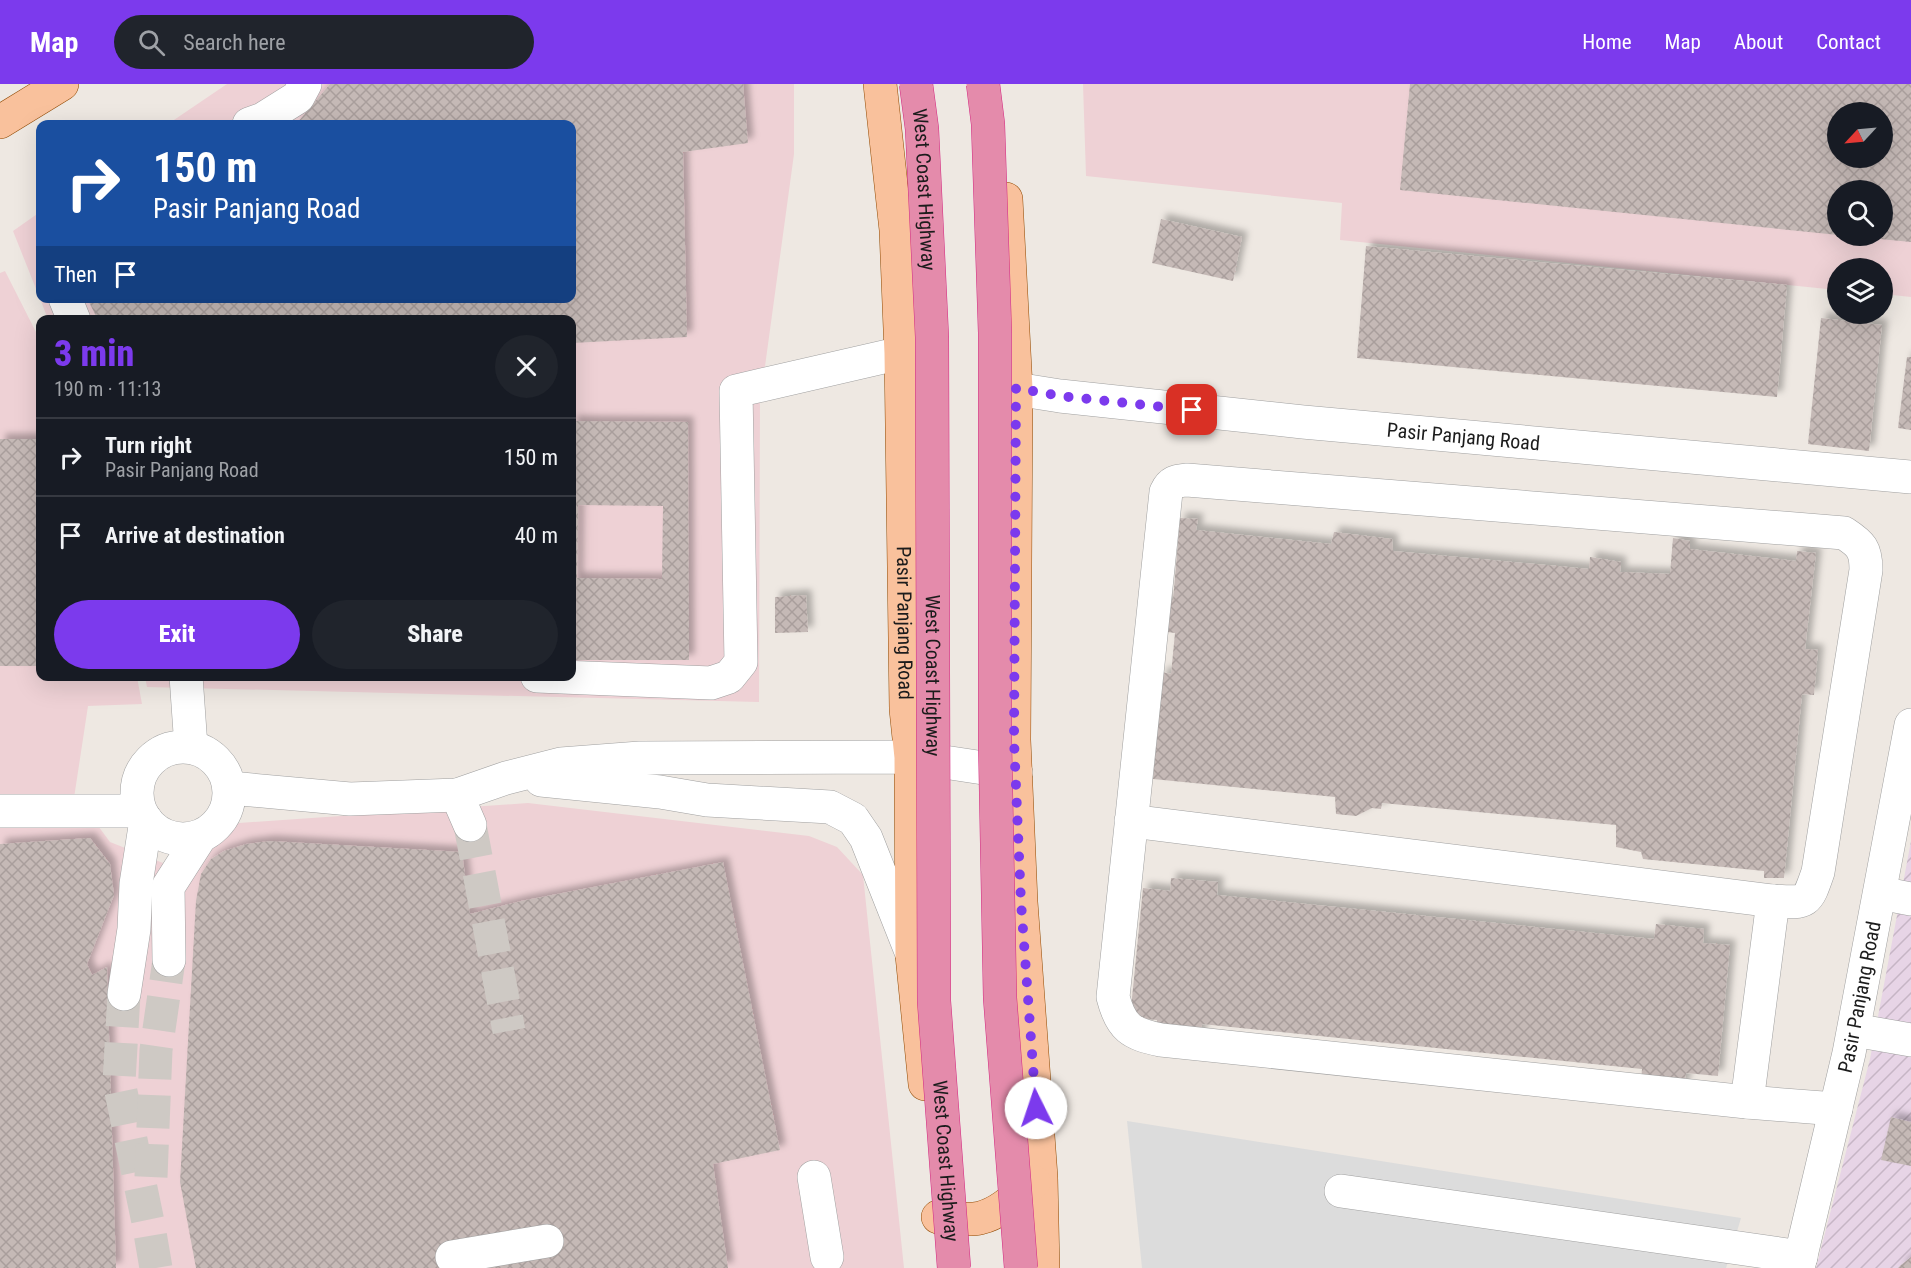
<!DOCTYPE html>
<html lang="en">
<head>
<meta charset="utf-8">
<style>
	:root { --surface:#171b24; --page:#20242c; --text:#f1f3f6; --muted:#9ea1a6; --line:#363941; --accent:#7c3aed }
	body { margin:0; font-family:"Roboto Condensed",sans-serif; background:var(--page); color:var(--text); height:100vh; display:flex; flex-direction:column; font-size:22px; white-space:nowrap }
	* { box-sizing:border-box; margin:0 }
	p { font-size:20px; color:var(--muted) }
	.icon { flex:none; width:33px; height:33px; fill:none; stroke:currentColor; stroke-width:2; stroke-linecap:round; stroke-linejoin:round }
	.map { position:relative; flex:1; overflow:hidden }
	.sheet { position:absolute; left:36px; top:231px; width:540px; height:366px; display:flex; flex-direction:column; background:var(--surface); border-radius:12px; box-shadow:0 6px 24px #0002 }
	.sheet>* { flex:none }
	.top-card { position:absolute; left:36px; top:36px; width:540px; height:183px; border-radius:12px; box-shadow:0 6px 24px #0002; background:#1a4fa0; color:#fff; overflow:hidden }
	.needle { width:39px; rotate:244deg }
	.fabs { position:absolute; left:1827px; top:18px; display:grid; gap:12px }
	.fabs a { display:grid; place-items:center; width:66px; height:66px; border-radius:50%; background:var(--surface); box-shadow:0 6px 24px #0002; font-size:30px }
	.pin { position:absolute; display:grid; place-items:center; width:51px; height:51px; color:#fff; margin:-26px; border-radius:12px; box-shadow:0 3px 9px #0006 }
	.me { position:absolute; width:66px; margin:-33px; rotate:356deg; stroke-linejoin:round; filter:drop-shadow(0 0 4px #0008) }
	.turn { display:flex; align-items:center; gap:21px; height:126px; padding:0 18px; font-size:27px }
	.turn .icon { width:78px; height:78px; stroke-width:2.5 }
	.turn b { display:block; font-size:42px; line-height:51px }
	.then { display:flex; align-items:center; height:57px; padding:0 18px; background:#0003; gap:12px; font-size:22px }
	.round { display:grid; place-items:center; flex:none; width:63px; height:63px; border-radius:32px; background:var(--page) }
	.headline { display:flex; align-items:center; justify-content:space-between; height:102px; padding:0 18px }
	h1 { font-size:36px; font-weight:800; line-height:45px; color:var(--accent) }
	.action { display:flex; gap:12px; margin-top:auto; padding:12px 18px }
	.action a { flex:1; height:69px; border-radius:36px; background:var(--accent); color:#fff; font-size:24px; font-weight:800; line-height:69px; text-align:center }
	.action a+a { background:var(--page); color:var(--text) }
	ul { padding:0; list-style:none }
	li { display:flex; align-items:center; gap:18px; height:78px; padding:0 18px; border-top:2px solid var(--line) }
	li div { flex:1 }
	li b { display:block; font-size:22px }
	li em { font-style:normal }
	header { display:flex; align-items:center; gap:36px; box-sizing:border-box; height:84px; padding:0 30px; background:var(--accent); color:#fff }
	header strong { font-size:28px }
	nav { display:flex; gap:33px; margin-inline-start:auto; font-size:21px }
	.search { width:420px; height:54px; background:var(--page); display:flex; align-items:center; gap:15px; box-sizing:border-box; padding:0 21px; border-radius:33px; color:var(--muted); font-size:22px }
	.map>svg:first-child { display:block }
</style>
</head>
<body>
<header>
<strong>Map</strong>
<div class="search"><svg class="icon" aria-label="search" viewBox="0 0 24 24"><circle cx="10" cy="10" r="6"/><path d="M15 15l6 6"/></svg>Search here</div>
<nav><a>Home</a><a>Map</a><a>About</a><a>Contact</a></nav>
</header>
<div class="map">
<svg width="1911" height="1184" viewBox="0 0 1911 1184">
	<defs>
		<pattern id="industrial-furrows" width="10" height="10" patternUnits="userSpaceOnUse" patternTransform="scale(1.5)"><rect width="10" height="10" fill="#e7d4e6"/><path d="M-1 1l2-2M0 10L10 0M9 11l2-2" fill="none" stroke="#c6b5c5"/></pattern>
		<pattern id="building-cross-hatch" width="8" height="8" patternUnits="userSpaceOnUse" patternTransform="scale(1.5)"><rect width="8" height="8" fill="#c5b9b6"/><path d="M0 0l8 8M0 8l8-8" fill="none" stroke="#a99e9c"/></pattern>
		<filter id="shadow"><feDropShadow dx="5.5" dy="-5.5" stdDeviation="3" flood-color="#0004"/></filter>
	</defs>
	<rect width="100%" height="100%" fill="#eee8e2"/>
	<g fill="#eed1d5" fill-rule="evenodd">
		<path d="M227,0H794V70L760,319L759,618L147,603L145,593L572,592V236L48,235L13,147L40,128V214H572V40H168Z"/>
		<path d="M1083,0H1911V213L1883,210L1882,184H1838L1837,206L1340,156L1342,119L1086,92ZM1838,28H1882V74H1838ZM1838,106H1882V152H1838Z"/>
		<path d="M5,187L40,256V592L137,593L142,620L88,622L74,714L90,731L110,758L168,781L211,759L239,739L528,719L809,752L837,763L863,791L904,1184H0V189Z"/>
	</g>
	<path fill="url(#industrial-furrows)" d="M1911,757V1184H1816L1870,975Z"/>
	<path fill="#dcdcdc" d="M1127,1037L1741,1134L1726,1184H1142Z"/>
	<g fill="url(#building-cross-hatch)" fill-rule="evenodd" filter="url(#shadow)">
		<path d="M330,0H743L748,59L683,68L687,253L572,259V236H98L87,214H572V40H296Z"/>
		<path d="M1410,0H1911V158L1859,153V152H1882V106H1838V151L1400,106ZM1838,28H1882V74H1838Z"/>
		<path d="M1161,135L1242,153L1233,197L1152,179Z"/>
		<path d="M1366,162L1787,201L1777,313L1357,274Z"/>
		<path d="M1821,234L1882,241L1869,367L1808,360Z"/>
		<path d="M1907,273H1911V346L1898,344Z"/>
		<path d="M572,337L688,338L689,576H572ZM578,421L663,422L662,495L577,494Z"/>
		<rect x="0" y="355" width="40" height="227"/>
		<path d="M1180,434L1198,435L1196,446L1331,460L1334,448L1392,455L1393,467L1589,485L1590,473L1621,478L1620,488L1670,490L1673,454L1690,457V465L1796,477L1797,467L1816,469L1805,565L1818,566L1814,611L1802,610L1784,794H1764V787L1643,775L1641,768L1616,763V741L1382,719L1381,725L1372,724L1356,732L1336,730L1335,713L1153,695L1162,588L1171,590L1175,549L1159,547L1161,517L1173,516Z"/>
		<path d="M806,511L808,548L775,549V513Z"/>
		<path d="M90,754L110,780L114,811L87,880L92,891L107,883L116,1184H0V760Z"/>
		<path d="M270,757L462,768L470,830L521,817L723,778L780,1066L713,1080L728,1184H196L180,1098L196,817L201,790L211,775L224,767L246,760Z"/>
		<path d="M1171,794L1218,798L1217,811L1654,855L1656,840L1704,845L1703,859L1730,861L1718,992L1686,989L1684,1003L1641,998L1642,985L1202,940L1200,955L1156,950L1157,936L1130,934L1143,804L1170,807Z"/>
		<path d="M1891,1033L1911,1038V1082L1881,1076Z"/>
		<path d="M1911,1173V1184H1898L1901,1181Z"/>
	</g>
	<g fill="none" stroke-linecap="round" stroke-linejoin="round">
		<g stroke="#cec9c4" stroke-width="33" stroke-dasharray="33 16" stroke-linecap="butt">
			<path d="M470,741L509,947"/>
			<path d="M124,910L119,998L149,1143L156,1184"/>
			<path d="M151,1093L156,966L169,876"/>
		</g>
		<defs>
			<g id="minor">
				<path d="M249,40L263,35L298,13L305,0"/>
				<path d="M65,214L74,236"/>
				<path id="s1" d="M1016,305L1060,312L1303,338L1911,393"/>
				<path d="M186,592L191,663"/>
				<path d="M537,592L711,599L729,593L741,578L736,307L901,269"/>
				<circle cx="183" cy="709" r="46"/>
				<path d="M541,696L660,708L707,716L830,723L853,735L866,754L912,870"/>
				<path d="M230,704L350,715L457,711L506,694L561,680L640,674L911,673L1016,689"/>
				<path d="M457,711L470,741"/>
				<path d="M0,727H140"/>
				<path d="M1131,737L1773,817C1807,819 1807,820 1818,788L1866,486C1866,465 1861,460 1844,449L1187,396C1177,397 1171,397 1166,408L1113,913C1121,944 1131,950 1161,956L1747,1018L1836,1025"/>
				<path d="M1880,809L1911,815"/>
				<path d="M169,876L168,803L200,753"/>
				<path d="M124,910L134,845L136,800L146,736"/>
				<path d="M1854,946L1911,956"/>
				<path d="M1747,1018L1773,817"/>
				<path d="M814,1093L827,1173"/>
				<path d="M1341,1107L1801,1173"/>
				<path d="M452,1173L547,1157"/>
				<path id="s2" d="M1798,1184L1849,969L1911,641"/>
			</g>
			<g id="major">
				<path id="s3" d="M880,0L896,146L901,269L906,625L911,673L912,871L925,1000"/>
				<path d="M0,38L62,0"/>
				<path d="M1006,115L1016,305L1014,656L1021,818L1041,1093L1043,1184"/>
				<path d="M938,1133C952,1134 967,1137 980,1134C1001,1129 1018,1111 1034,1098"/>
			</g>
		</defs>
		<use href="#minor" stroke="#a0a0a0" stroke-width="34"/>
		<use href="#major" stroke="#914a03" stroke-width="34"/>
		<use href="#minor" stroke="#fff" stroke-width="33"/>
		<use href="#major" stroke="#f9c19c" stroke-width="33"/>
		<defs>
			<g id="highway-bridge">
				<path id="s4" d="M916,0L922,45L932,253L934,917L954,1184"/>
				<path d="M983,0L988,40L995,249V657L1000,914L1021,1184"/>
			</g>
		</defs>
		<use href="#highway-bridge" stroke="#d32880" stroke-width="34" stroke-linecap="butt"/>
		<use href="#highway-bridge" stroke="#e48bab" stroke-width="33"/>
	</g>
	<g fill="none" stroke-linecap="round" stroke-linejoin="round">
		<path stroke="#7c3aed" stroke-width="10" stroke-dasharray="0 18" d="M1036,1024L1021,818L1014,656L1016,304L1060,312L1192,326"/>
	</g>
	<g text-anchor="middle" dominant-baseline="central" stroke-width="5" stroke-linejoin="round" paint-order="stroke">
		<g font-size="20" fill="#1c1c1c" stroke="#fff">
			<text stroke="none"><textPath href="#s4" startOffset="106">West Coast Highway</textPath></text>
			<text stroke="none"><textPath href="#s1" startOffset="450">Pasir Panjang Road</textPath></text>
			<text stroke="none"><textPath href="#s3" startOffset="540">Pasir Panjang Road</textPath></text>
			<text stroke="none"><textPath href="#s4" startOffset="592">West Coast Highway</textPath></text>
			<text stroke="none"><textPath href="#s2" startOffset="278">Pasir Panjang Road</textPath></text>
			<text stroke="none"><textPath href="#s4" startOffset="1078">West Coast Highway</textPath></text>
		</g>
	</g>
</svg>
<div class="fabs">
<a><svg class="needle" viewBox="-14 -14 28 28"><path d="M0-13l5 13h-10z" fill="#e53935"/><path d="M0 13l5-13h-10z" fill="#9ea1a6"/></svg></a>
<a><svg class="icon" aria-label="search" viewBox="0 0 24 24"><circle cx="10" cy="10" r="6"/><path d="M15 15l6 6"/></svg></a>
<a><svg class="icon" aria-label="layers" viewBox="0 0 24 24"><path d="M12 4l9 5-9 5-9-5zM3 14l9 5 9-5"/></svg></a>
</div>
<div class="pin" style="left:1192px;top:326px;background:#d93025"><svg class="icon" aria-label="arrive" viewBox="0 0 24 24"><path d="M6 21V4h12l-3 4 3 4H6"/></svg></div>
<svg class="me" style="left:1036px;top:1024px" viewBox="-20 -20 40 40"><circle r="19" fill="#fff"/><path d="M0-13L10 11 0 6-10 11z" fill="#7c3aed"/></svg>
<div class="top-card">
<div class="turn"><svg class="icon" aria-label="right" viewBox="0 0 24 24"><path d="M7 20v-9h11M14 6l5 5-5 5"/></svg><div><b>150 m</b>Pasir Panjang Road</div></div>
<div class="then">Then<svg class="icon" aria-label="arrive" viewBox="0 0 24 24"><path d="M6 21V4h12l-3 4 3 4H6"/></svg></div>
</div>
<section class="sheet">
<div class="headline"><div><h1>3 min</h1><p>190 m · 11:13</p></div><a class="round"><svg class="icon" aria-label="close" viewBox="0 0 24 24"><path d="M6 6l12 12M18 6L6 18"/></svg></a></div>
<ul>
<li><svg class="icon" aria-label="right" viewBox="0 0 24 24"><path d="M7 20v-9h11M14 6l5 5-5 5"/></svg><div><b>Turn right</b><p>Pasir Panjang Road</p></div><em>150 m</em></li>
<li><svg class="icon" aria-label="arrive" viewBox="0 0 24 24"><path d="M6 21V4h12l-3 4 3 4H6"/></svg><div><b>Arrive at destination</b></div><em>40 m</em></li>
</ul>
<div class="action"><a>Exit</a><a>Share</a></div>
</section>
</div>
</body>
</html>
